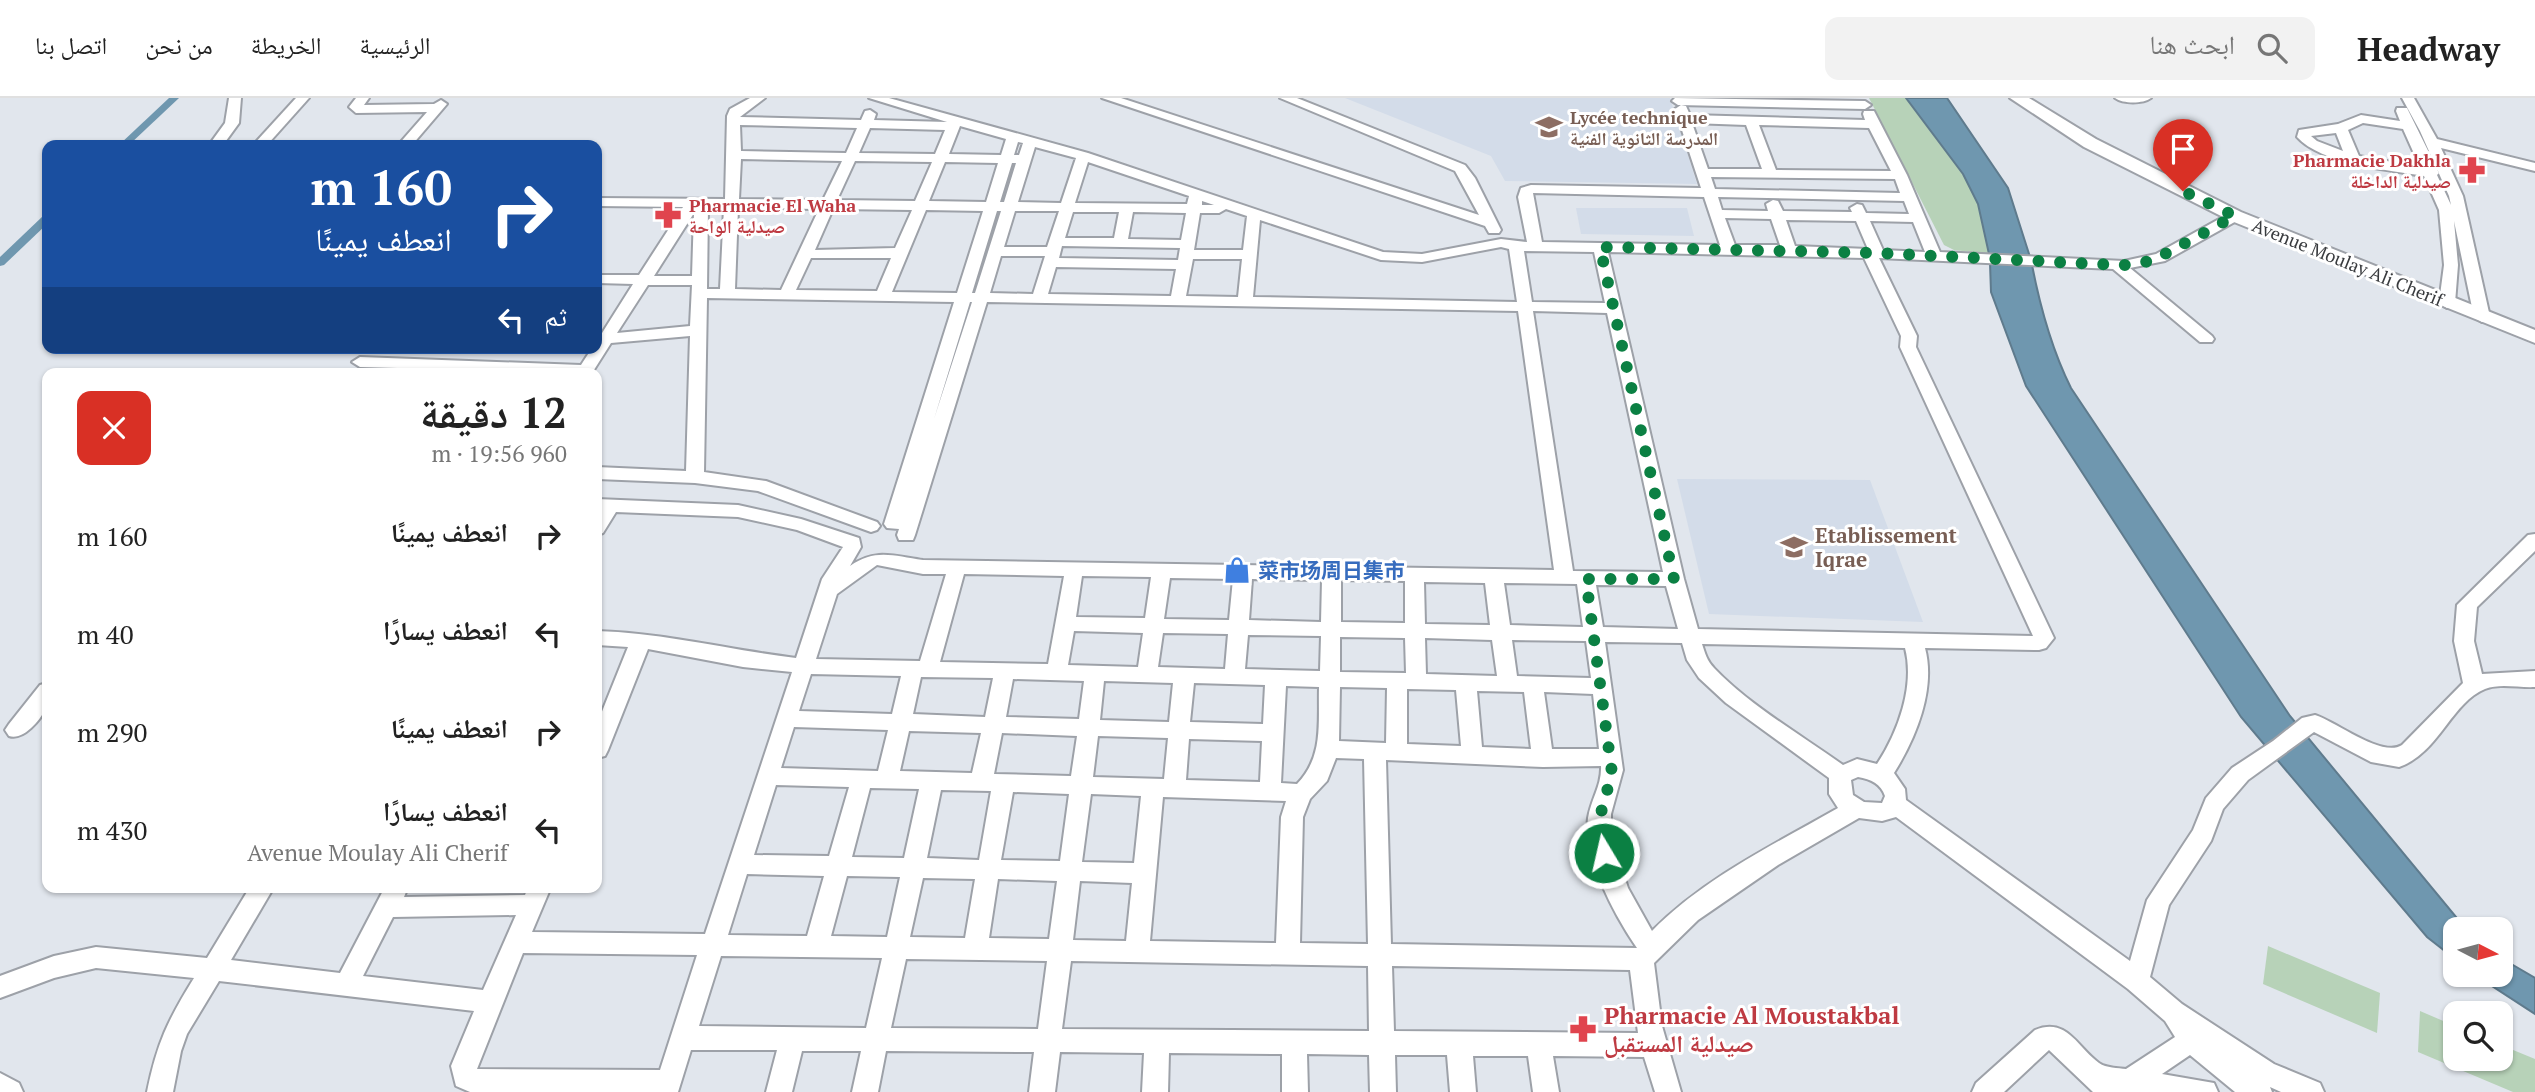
<!DOCTYPE html>
<html lang="ar">
<head>
<meta charset="utf-8">
<style>
	:root { --surface:#fff; --page:#f2f2f2; --text:#222; --muted:#767676; --line:#e0e0e0 }
	body { margin:0; font-family:"PT Serif","Noto Naskh Arabic","Noto Sans SC",serif; background:var(--page); color:var(--text); direction:rtl; height:100vh; display:flex; flex-direction:column; font-size:26px; white-space:nowrap }
	* { box-sizing:border-box; margin:0 }
	p { font-size:23px; color:var(--muted) }
	.icon { flex:none; width:38px; height:38px; fill:none; stroke:currentColor; stroke-width:2; stroke-linecap:round; stroke-linejoin:round }
	.map { position:relative; flex:1; overflow:hidden; direction:ltr }
	.sheet { position:absolute; left:42px; top:270px; width:560px; height:525px; display:flex; flex-direction:column; background:var(--surface); border-radius:14px; box-shadow:0 2px 5px #0004; direction:rtl }
	.sheet>* { flex:none }
	.hud { position:absolute; left:42px; top:42px; width:560px; height:214px; border-radius:14px; box-shadow:0 2px 5px #0004; direction:rtl; background:#1a4fa0; color:#fff; overflow:hidden }
	.needle { width:46px; rotate:96deg }
	.buttons { position:absolute; left:2443px; top:819px; display:grid; gap:14px }
	.buttons a { display:grid; place-items:center; width:70px; height:70px; border-radius:14px; background:var(--surface); box-shadow:0 2px 5px #0004; font-size:35px }
	.pin { position:absolute; display:grid; place-items:center; width:60px; height:60px; color:#fff; margin:-72px -30px; border-radius:50% 50% 50% 0; rotate:-45deg; box-shadow:0 0 7px #0007 }
	.pin .icon { rotate:45deg }
	.me { position:absolute; width:77px; margin:-38px; rotate:351deg; stroke-linejoin:round; filter:drop-shadow(0 0 5px #0008) }
	.turn { display:flex; align-items:center; gap:24px; height:147px; padding:0 35px; font-size:32px }
	.turn .icon { width:91px; height:91px; stroke-width:2.5 }
	.turn b { display:block; font-size:49px; line-height:60px }
	.then { display:flex; align-items:center; height:66px; padding:0 35px; background:#0003; gap:14px; font-size:26px }
	.round { display:grid; place-items:center; flex:none; width:74px; height:74px; border-radius:14px; background:var(--page) }
	.overview { display:flex; align-items:center; justify-content:space-between; height:119px; padding:0 35px }
	h1 { font-size:42px; font-weight:700; line-height:52px }
	ul { padding:0; list-style:none }
	li { display:flex; align-items:center; gap:21px; height:98px; padding:0 35px }
	li div { flex:1 }
	li b { display:block; font-size:26px }
	li em { font-style:normal }
	header { display:flex; align-items:center; gap:42px; box-sizing:border-box; height:98px; padding:0 35px; background:var(--surface); border-bottom:2px solid var(--line) }
	header strong { font-size:33px }
	nav { display:flex; gap:38px; margin-inline-start:auto; font-size:24px }
	.search { width:490px; height:63px; background:var(--page); display:flex; align-items:center; gap:18px; box-sizing:border-box; padding:0 24px; border-radius:14px; color:var(--muted); font-size:26px }
	.map>svg:first-child { display:block }
</style>
</head>
<body>
<header>
<strong>Headway</strong>
<div class="search"><svg class="icon" aria-label="search" viewBox="0 0 24 24"><circle cx="10" cy="10" r="6"/><path d="M15 15l6 6"/></svg>ابحث هنا</div>
<nav><a>الرئيسية</a><a>الخريطة</a><a>من نحن</a><a>اتصل بنا</a></nav>
</header>
<div class="map">
<svg width="2535" height="994" viewBox="0 0 2535 994">
	<rect width="100%" height="100%" fill="#e1e6ed"/>
	<g fill="#d3dce9">
		<path d="M1345,0H1670L1697,86L1505,83L1491,58Z"/>
		<path d="M1576,110H1687L1694,138L1581,136Z"/>
		<path d="M1677,381L1870,382L1923,524L1709,516Z"/>
	</g>
	<g fill="#b7d2b8">
		<path d="M1869,0H1906L1963,76L1978,106L1989,156L1954,152L1944,147Z"/>
		<path d="M2268,848L2380,895L2377,935L2263,886Z"/>
		<path d="M2420,913L2455,928V961H2501V947L2535,961V994H2513L2418,954Z"/>
	</g>
	<g fill="#6f97af" stroke="#5f7b8d" stroke-width="2">
		<path d="M1906,0H1947L2008,90L2030,159L1989,156L1978,106L1963,76Z"/>
		<path d="M1990,165L2032,167C2040,208 2052,252 2071,290L2290,618L2466,831H2455V861L2427,839L2241,619L2026,288L1991,194Z"/>
		<path d="M2501,860L2535,880V916L2475,877H2501Z"/>
	</g>
	<g fill="none" stroke-linecap="round" stroke-linejoin="round">
		<g fill="#6f97af" fill-rule="evenodd">
			<path d="M169,0H179L129,47H119Z"/>
			<path d="M47,117V126L4,167L0,168V159L43,118Z"/>
		</g>
		<defs>
			<g id="minor">
				<path d="M229,0H241L239,25L223,47H209L225,25Z"/>
				<path d="M296,0H309L267,47H253Z"/>
				<path d="M356,0H369L364,7L434,6L441,2L447,6L412,47H398L427,14L356,15L349,9Z"/>
				<path d="M750,0H765L740,19L861,22L865,13L870,12L876,16L874,22L947,24L869,0H889L1088,55L1383,154L1422,156L1501,141L1527,144L1518,99L1521,90L1531,87L1701,90L1675,11L1681,7L1686,8L1690,17L1865,22L1863,16L1864,13H1874L1907,77L1940,154L2124,163L2156,156L2230,115H2240V121L2165,163L2130,170L2212,238L2214,241L2212,244H2200L2113,171L1879,160L1917,238L1916,249L2054,540L2046,550L2039,552L1925,550C1936,591 1916,640 1894,675L1905,691L1906,702L2130,863L2147,802L2193,732L2206,700L2232,670L2273,643L2302,620L2315,617C2337,624 2382,660 2402,647L2463,585L2454,543L2457,507L2528,437L2535,436V453L2477,509L2474,543L2482,576L2535,573V589C2519,590 2500,585 2485,591C2451,605 2438,656 2399,669L2371,664L2314,634L2248,682L2223,711L2211,743L2169,807L2150,879L2182,906L2274,966L2320,985L2324,994H2281L2270,989L2272,994H2235L2190,957L2162,976L2214,985L2218,994H2093L2049,952L2004,994H1972L1976,985L2035,932C2067,919 2077,949 2099,965C2106,970 2118,970 2126,971L2175,939L2165,923L2128,891L1896,719L1882,723L1859,720L1778,767L1698,822L1654,865L1662,928L1681,994H1655L1644,959L1553,958L1559,994H1533L1528,958H1473L1476,994H1450L1447,957H1395L1396,994H1370L1369,957L1307,956L1308,994H1282V956L1169,955L1168,994H1142L1144,955L1060,954L1055,994H1029L1034,954L886,953L878,994H852L861,953H802L792,994H766L777,952H691L678,994H470L456,988L451,968L474,913L219,883L187,936L181,953L173,994H147C157,945 168,922 194,880L96,870L54,880L0,900V878L54,858L96,849L207,860L250,789H274L231,862L340,875L385,789H408L404,799L525,797L528,789H551L532,834L705,836L792,574L743,569L648,551L608,652L605,658L597,660V626L628,549L597,547V533C664,535 730,552 796,560L822,481L843,449L797,432L738,419L616,414L603,435L597,437V401L738,407L801,421L859,440L861,449L850,468C875,450 894,458 923,462L1554,472L1518,213L987,204L915,437L913,442H899L897,437L899,431L887,430L884,426L954,204L707,200L704,374L766,383L877,424L880,428L877,432L871,434L758,393L695,385L597,381V369L686,373L690,238L611,245L592,275L360,269L352,264L360,259L581,267L592,250H597V243L633,186L597,185V177H639L683,109L597,108V100L725,101L727,18L730,11ZM1692,25L1746,27L1762,71H1708ZM740,27L857,30L846,55L741,53ZM1759,27L1869,30L1891,73L1776,72ZM960,28L1006,41L1001,57L949,56ZM870,30L945,32L935,56L859,55ZM1018,44L1023,45L1019,57H1014ZM1035,49L1076,60L1061,105L1018,104ZM741,61L842,63L823,102L739,101ZM855,63L932,64L915,103L837,102ZM945,64L998,65L986,104L929,103ZM1088,64L1189,98L1187,106L1075,105ZM1012,65H1016L1004,104H1000ZM1711,79L1895,81L1900,95L1715,91ZM1533,95L1704,99L1720,147L1542,144ZM1718,99L1904,103L1909,116L1866,115L1862,107L1857,106L1850,110L1852,114L1783,113L1778,103L1773,102L1766,106L1768,113L1722,112ZM1202,103L1214,107H1202ZM708,109L724,110L720,191H707ZM738,110L819,111L781,192L735,191ZM833,111L912,112L895,150L815,152ZM1226,111L1247,118L1243,152H1194L1200,115H1219ZM926,112L983,113L957,195L892,194ZM997,113H1001L975,195H972ZM1015,113H1059L1047,149H1004ZM1073,114H1119L1114,140H1065ZM1133,114L1186,115L1181,142L1128,141ZM694,115L692,178H654ZM1725,120L1771,121L1780,147H1735ZM1260,122L1381,162L1422,164L1501,149L1509,151L1517,204L1253,199ZM1786,122L1856,123L1868,151L1795,148ZM1870,123L1913,124L1925,154L1883,152ZM1062,148L1180,150L1178,162L1059,160ZM1524,153L1594,154L1605,205L1532,204ZM1608,154L1864,160L1901,238L1900,249L2033,538L1698,531L1684,481ZM1001,158H1045L1033,196L990,195ZM811,160H891L877,193L796,192ZM1193,161H1242L1238,199L1186,198ZM1056,169L1176,171L1171,198L1048,196ZM648,187H692L690,228L617,235ZM970,204H972L934,321ZM1533,213L1607,215L1663,474L1573,473ZM877,467L923,476H946L920,563L816,561L837,496ZM964,476L1064,478L1048,566L940,564ZM1082,478L1151,479L1145,520L1076,519ZM1170,480L1233,481L1229,522L1164,521ZM1252,481L1322,482L1321,524L1249,522ZM1341,482L1405,483V525L1341,524ZM1424,484L1485,485L1490,527L1425,526ZM1504,485L1577,486L1583,529L1510,527ZM1596,487L1666,488L1678,531L1603,529ZM1074,533L1143,535L1138,569L1068,567ZM1163,535L1228,536L1225,571L1158,569ZM1248,537L1321,538L1320,573L1245,571ZM1340,539L1405,540L1406,575L1340,574ZM1425,540L1492,542L1497,578L1426,576ZM1512,542L1586,543L1591,580L1517,578ZM1605,544L1682,545L1687,562L1699,580L1726,605L1829,680V696L1838,710C1775,746 1704,780 1652,833L1628,790L1611,738V716L1623,672ZM1702,546L1905,550C1915,588 1898,634 1877,666L1857,661L1843,667C1801,637 1749,607 1714,570C1707,563 1705,555 1702,546ZM811,576L901,578L892,616L799,613ZM921,579L993,580L985,619L913,616ZM1013,581L1084,583L1079,621L1006,619ZM1104,583L1173,585L1169,624L1100,622ZM1194,585L1265,587L1263,626L1190,624ZM1286,588L1319,589C1318,625 1324,658 1297,686L1281,685ZM1340,589L1387,590L1386,645L1339,643ZM1407,591L1456,592L1461,648L1407,646ZM1477,593L1524,594L1531,651L1482,649ZM1544,594L1593,596L1599,651H1552ZM794,629L888,632L878,673L781,670ZM909,633L981,635L972,675L900,673ZM1002,635L1077,638L1071,678L994,676ZM1098,638L1168,640L1164,681L1093,679ZM1189,641L1262,643L1260,684L1186,682ZM1336,660L1364,661L1368,846L1300,845L1303,719L1310,701L1327,683ZM1386,662L1543,669L1601,668C1602,687 1591,701 1588,720C1583,759 1615,818 1637,850L1391,846ZM1858,679C1871,681 1881,686 1885,698L1882,705L1864,704L1853,697L1851,682ZM776,687L849,689L829,758L754,757ZM870,690L919,691L904,760L852,759ZM941,692L991,693L979,762L927,760ZM1013,694L1069,696L1060,763L1001,762ZM1091,696L1141,698L1134,765L1082,764ZM1163,699L1286,703L1281,719L1276,845L1150,843ZM747,776L824,778L807,838L728,837ZM847,778L900,779L887,839L831,838ZM923,780L975,781L965,840L910,839ZM998,781L1057,783L1049,841L989,840ZM1080,783L1132,785L1126,843L1073,842ZM516,817L483,892L363,878L393,819ZM523,855L697,857L660,972L477,971ZM721,858L882,860L866,930L699,928ZM906,861L1047,863L1038,931L891,930ZM1071,863L1368,868L1369,933L1062,931ZM1392,868L1630,872L1638,935L1394,933Z"/>
				<path d="M1102,0H1121L1479,117L1455,73L1280,0H1297L1465,67L1475,80L1501,132L1499,135H1489L1485,128Z"/>
				<path d="M1675,0L1865,3L1871,7L1865,11L1678,7L1672,3Z"/>
				<path d="M2115,0H2151C2143,6 2123,6 2115,0Z"/>
				<path d="M2402,0H2414L2437,41L2535,65V73L2441,50L2463,98L2490,219L2488,222L2482,224L2474,219L2454,123L2458,167L2455,205L2447,210L2439,205L2444,167L2439,112L2424,78C2389,72 2321,66 2297,39L2299,32L2338,26L2361,17L2400,23L2396,13L2397,10H2407L2439,75L2437,77L2451,107L2449,98L2420,33ZM2363,25L2403,31L2420,69L2359,58L2348,32ZM2336,35L2343,53L2317,43L2311,38Z"/>
				<path d="M47,585C47,591 49,602 47,608C41,622 23,643 9,638L5,632L9,626L40,587Z"/>
				<path d="M0,975L19,985L23,994H0Z"/>
			</g>
			<path id="major" d="M2010,0H2029L2096,41L2241,114L2535,232V245L2229,122L2084,49Z"/>
		</defs>
		<use href="#minor" stroke="#9da1a8" stroke-width="4"/>
		<use href="#major" stroke="#9da1a8" stroke-width="4"/>
		<use href="#minor" fill="#fff" fill-rule="evenodd"/>
		<use href="#major" fill="#fff" fill-rule="evenodd"/>
	</g>
	<g fill="none" stroke-linecap="round" stroke-linejoin="round">
		<path stroke="#0b8043" stroke-width="12" stroke-dasharray="0 21.6" d="M1604,755L1599,722L1612,675L1586,481H1674L1600,149L1877,155L2096,166L2124,167L2152,163L2235,118L2183,93"/>
	</g>
	<defs>
		<symbol id="school-bare" viewBox="-9 -9 18 18"><path d="M0-5L7-2L0 1L-7-2ZM-4 1L0 2.5L4 1V4Q0 6-4 4Z" fill="#8d6e63" stroke="#fff" stroke-width="2.5" paint-order="stroke"/></symbol>
		<symbol id="pharmacy-bare" viewBox="-9 -9 18 18"><path d="M-2-6h4v4h4v4h-4v4h-4v-4h-4v-4h4Z" fill="#e0444e" stroke="#fff" stroke-width="2.5" paint-order="stroke"/></symbol>
		<symbol id="shop-bare" viewBox="-9 -9 18 18"><path d="M-5-2.5h2.3a2.7 3.5 0 0 1 5.4 0H5L5.5 6h-11ZM-1.5-2.5h3a1.5 2.3 0 0 0-3 0Z" fill="#3f7fe0" stroke="#fff" stroke-width="2.5" paint-order="stroke"/></symbol>
	</defs>
	<g fill-rule="evenodd">
		<use href="#school-bare" x="1530" y="10" width="38" height="38"/>
		<use href="#pharmacy-bare" x="2453" y="53" width="38" height="38"/>
		<use href="#pharmacy-bare" x="649" y="98" width="38" height="38"/>
		<use href="#school-bare" x="1775" y="430" width="38" height="38"/>
		<use href="#shop-bare" x="1218" y="453" width="38" height="38"/>
		<use href="#pharmacy-bare" x="1564" y="912" width="38" height="38"/>
	</g>
	<g text-anchor="middle" dominant-baseline="central" stroke-width="6" stroke-linejoin="round" paint-order="stroke">
		<g font-size="18" font-weight="bold" fill="#785e54" stroke="#fff" text-anchor="start">
			<text x="1570" y="19">Lycée technique<tspan x="1570" dy="21">المدرسة الثانوية الفنية</tspan></text>
		</g>
		<g font-size="18" font-weight="bold" fill="#be3a42" stroke="#fff" text-anchor="end">
			<text x="2451" y="62">Pharmacie Dakhla<tspan x="2451" dy="21">صيدلية الداخلة</tspan></text>
			<text x="689" y="107" text-anchor="start">Pharmacie El Waha<tspan x="689" dy="21">صيدلية الواحة</tspan></text>
		</g>
		<g font-size="18" fill="#393b3e" stroke="#fff">
			<text transform="translate(2348 164) rotate(22)">Avenue Moulay Ali Cherif</text>
		</g>
		<g font-size="21" font-weight="bold" fill="#785e54" stroke="#fff" text-anchor="start">
			<text x="1815" y="437">Etablissement<tspan x="1815" dy="24">Iqrae</tspan></text>
		</g>
		<g font-size="21" font-weight="bold" fill="#366cbe" stroke="#fff" text-anchor="start">
			<text x="1258" y="472">菜市场周日集市</text>
		</g>
		<g font-size="24" font-weight="bold" fill="#be3a42" stroke="#fff" text-anchor="start">
			<text x="1604" y="917">Pharmacie Al Moustakbal<tspan x="1604" dy="28">صيدلية المستقبل</tspan></text>
		</g>
	</g>
</svg>
<div class="buttons">
<a><svg class="needle" viewBox="-14 -14 28 28"><path d="M0-13l5 13h-10z" fill="#e53935"/><path d="M0 13l5-13h-10z" fill="#767676"/></svg></a>
<a><svg class="icon" aria-label="search" viewBox="0 0 24 24"><circle cx="10" cy="10" r="6"/><path d="M15 15l6 6"/></svg></a>
</div>
<div class="pin" style="left:2183px;top:93px;background:#d93025"><svg class="icon" aria-label="arrive" viewBox="0 0 24 24"><path d="M6 21V4h12l-3 4 3 4H6"/></svg></div>
<svg class="me" style="left:1604px;top:755px" viewBox="-20 -20 40 40"><circle r="17" fill="#0b8043" stroke="#fff" stroke-width="3"/><path d="M0-11L8 9 0 5-8 9z" fill="#fff"/></svg>
<div class="hud">
<div class="turn"><svg class="icon" aria-label="right" viewBox="0 0 24 24"><path d="M7 20v-9h11M14 6l5 5-5 5"/></svg><div><b>160 m</b>انعطف يمينًا</div></div>
<div class="then">ثم<svg class="icon" aria-label="left" viewBox="0 0 24 24"><path d="M17 20v-9H6M10 6l-5 5 5 5"/></svg></div>
</div>
<section class="sheet">
<div class="overview"><div><h1>12 دقيقة</h1><p>960 m · 19:56</p></div><a class="round" style="background:#d93025;color:#fff"><svg class="icon" aria-label="close" viewBox="0 0 24 24"><path d="M6 6l12 12M18 6L6 18"/></svg></a></div>
<ul>
<li><svg class="icon" aria-label="right" viewBox="0 0 24 24"><path d="M7 20v-9h11M14 6l5 5-5 5"/></svg><div><b>انعطف يمينًا</b></div><em>160 m</em></li>
<li><svg class="icon" aria-label="left" viewBox="0 0 24 24"><path d="M17 20v-9H6M10 6l-5 5 5 5"/></svg><div><b>انعطف يسارًا</b></div><em>40 m</em></li>
<li><svg class="icon" aria-label="right" viewBox="0 0 24 24"><path d="M7 20v-9h11M14 6l5 5-5 5"/></svg><div><b>انعطف يمينًا</b></div><em>290 m</em></li>
<li><svg class="icon" aria-label="left" viewBox="0 0 24 24"><path d="M17 20v-9H6M10 6l-5 5 5 5"/></svg><div><b>انعطف يسارًا</b><p>Avenue Moulay Ali Cherif</p></div><em>430 m</em></li>
</ul>
</section>
</div>
</body>
</html>
